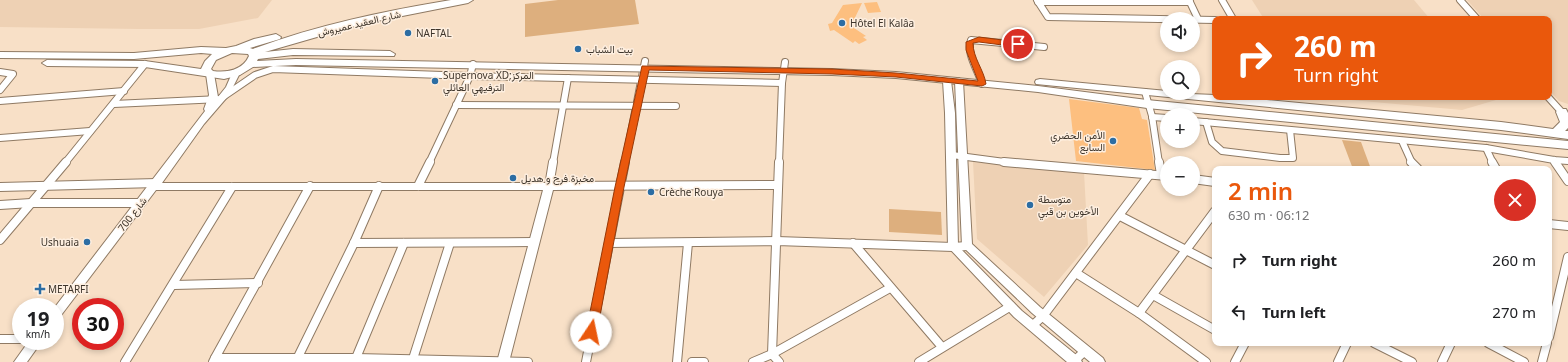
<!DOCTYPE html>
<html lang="en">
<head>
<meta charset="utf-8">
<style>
	:root { --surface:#fff; --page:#f6f6f6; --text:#202124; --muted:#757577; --accent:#ea580c }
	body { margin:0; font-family:"Noto Sans",Vazirmatn,sans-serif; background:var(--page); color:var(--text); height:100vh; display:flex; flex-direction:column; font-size:15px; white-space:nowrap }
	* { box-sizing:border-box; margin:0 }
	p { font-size:13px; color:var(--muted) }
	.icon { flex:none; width:22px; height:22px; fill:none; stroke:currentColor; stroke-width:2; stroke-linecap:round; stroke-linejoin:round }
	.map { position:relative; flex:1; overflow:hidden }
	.panel { position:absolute; left:1212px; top:166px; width:340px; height:180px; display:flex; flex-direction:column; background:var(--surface); border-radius:8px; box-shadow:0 2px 6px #0003 }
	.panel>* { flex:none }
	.guide { position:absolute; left:1212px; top:16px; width:340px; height:84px; border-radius:8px; box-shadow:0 2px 6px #0003; background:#ea580c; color:#fff; overflow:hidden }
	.buttons { position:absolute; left:1160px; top:12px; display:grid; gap:8px }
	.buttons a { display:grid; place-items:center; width:40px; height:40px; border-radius:50%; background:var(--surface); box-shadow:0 2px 6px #0003; font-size:20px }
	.speed { position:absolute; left:12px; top:298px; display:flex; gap:8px; font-size:20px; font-weight:700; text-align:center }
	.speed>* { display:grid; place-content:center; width:52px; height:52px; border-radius:50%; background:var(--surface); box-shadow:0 2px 6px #0003; line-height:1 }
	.speed small { font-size:10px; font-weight:400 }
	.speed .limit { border:6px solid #d22; background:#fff; color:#111 }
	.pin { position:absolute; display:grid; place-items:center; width:34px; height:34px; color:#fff; margin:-17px; border:2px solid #fff; border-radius:50%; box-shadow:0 1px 4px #0007 }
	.me { position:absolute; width:44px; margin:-22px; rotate:11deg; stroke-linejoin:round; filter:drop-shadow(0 0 3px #0008) }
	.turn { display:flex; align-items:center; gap:14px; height:84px; padding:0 16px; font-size:18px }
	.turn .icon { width:52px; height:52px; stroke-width:2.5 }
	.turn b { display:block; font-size:28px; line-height:34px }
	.round { display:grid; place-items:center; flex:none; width:42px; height:42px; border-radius:21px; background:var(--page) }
	.overview { display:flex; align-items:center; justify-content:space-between; height:68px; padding:0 16px }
	h1 { font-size:24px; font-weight:600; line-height:30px; color:var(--accent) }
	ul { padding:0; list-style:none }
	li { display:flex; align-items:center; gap:12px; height:52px; padding:0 16px }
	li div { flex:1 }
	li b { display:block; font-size:15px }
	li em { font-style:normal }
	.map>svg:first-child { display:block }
</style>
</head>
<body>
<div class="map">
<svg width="1568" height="362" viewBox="0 0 1568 362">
	<rect width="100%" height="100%" fill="#f8e0c7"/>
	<g fill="#eed1b4">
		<path d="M0,0H272L258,18L199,29H139L0,27Z"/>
		<path d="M1252,0H1414L1430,19H1264Z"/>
		<path d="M1467,0H1568V104L1559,101L1549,90V19H1484Z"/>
		<path d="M1318,97H1495L1496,100L1462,110Z"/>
		<path d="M973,162L1084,172L1088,245L1044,297L977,239Z"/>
	</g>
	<g fill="#ddaf7e">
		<path d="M558,0H635L639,24L525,37V4Z"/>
		<path d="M1342,140L1361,142L1371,169H1353Z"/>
		<path d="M889,209L941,212L942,235L889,232Z"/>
	</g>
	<g fill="#fdbf7f">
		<path d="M877,2L881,12L868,13L864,3Z"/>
		<path d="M862,3L851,26L866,36L863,37L867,40L859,44L855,41L853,43L834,30L830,31L828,24L832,23L843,5Z"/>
		<path d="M1069,99L1139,108L1142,119L1147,120L1155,170L1076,161Z"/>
	</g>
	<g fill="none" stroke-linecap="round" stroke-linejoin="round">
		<defs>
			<g id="street-far1">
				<path d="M1037,0L1048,17L1215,20"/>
				<path d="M1189,0L1198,19"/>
				<path d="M1222,0L1233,19"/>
				<path d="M1460,0L1477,19"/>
				<path d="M1038,2H1190"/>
				<path d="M0,72L13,74L0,90"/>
				<path d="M982,84C978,70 966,54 971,40L1044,47"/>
				<path d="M1145,92L1152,116L1159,163"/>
				<path d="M1548,97L1568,119"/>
				<path d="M0,101L124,91"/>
				<path d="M114,104L220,99L255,75L273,69L470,76L782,83"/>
				<path d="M456,105L676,106"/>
				<path d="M1152,117L1167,118"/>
				<path d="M1193,121L1486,148L1554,160L1568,161"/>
				<path d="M1206,122L1212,142L1222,151L1280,158H1293L1290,130"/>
				<path d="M0,138L90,131"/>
				<path d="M1402,141L1412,163"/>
				<path d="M1486,148L1493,163"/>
				<path d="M952,155L1012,163"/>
				<path d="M1554,160L1556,163"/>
				<path d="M65,163L145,64"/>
				<path d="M429,163L470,76L473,64"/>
				<path d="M553,163L568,78"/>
				<path d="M625,163L645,61"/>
				<path d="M779,163L782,83L785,62"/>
			</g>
			<g id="street">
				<path d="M553,162L549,186L778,185"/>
				<path d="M1004,162L1167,176"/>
				<path d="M1159,162L1161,174"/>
				<path d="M1411,162L1418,169"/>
				<path d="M1492,162L1496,169"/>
				<path d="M1555,162L1568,181"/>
				<path d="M1193,179L1215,182"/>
				<path d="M418,186L430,162"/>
				<path d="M0,187L157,183"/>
				<path d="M0,205L31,203H141"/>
				<path d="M1120,216L1215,265"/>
				<path d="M1549,224L1568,226"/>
				<path d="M0,240L66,162"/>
				<path d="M354,243L533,242"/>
				<path d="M609,243L777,241L953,247L967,246"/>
				<path d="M853,243L942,347"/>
				<path d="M1076,273L1139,313L1206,362"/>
				<path d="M174,285L258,283"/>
				<path d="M1153,295L1215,330"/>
				<path d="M1139,313L1215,211"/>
				<path d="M1032,326L1043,316L1150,174"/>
				<path d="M1549,337L1568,257"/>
				<path d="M0,339H21"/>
				<path d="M1374,343L1412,362"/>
				<path d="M1488,343L1524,362"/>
				<path d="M772,354L779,162"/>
				<path d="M772,354L890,288"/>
				<path d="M215,358L310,186"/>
				<path d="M356,358L404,243"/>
				<path d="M297,359L354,243L379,186"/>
				<path d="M125,362L232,187"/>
				<path d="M213,362L215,358H356L528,362"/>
				<path d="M412,362L450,243"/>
				<path d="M586,362L625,162"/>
				<path d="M677,362L688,243"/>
				<path d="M692,362H704"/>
				<path d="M753,362L772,354L779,362"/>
				<path d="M919,362L1011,306"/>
				<path d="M1073,362L1085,351"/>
				<path d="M1235,362L1245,343"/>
				<path d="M1338,362L1347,343"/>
				<path d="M1442,362L1451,343"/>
				<path d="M1542,362L1547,343"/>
			</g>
			<g id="secondary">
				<path d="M236,70L240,73L229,95L204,124L162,183H553L554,186L509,362H497L543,190H156L59,318L55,320V307L205,111L204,109L209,95L206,74L207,72L210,71L214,74L218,97L226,87L233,71Z"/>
				<path d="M947,78L951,81L955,113L958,246L1022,311L1080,358L1082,362H1067L1014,317L948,247L945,113L943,81Z"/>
				<path d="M959,78L963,81L972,244L1040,307L1103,358L1105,362H1090L1032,313L962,246L955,81Z"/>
				<path d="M29,341H42L27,362H14Z"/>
			</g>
			<g id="primary">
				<path d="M451,0H473L468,3L362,24L265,52L293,49L390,51L395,54L394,56L293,55L258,59L257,61L296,59L832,69L896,72L1038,86L1147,100L1568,141V149L1147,108L1038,92L896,78L832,75L296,65L253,67L240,75L224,79L145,67L47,66L42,63L47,60L145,61L201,69L205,61L212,54L201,53L134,59L0,58V52L134,53L201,47L226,48L236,46L254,39L276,34L281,37L280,39L250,48L253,49C316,25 385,11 451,0ZM232,53L248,54L249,56C243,70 227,73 213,71L211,69L216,60Z"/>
				<path d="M1040,79L1167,91V93L1215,95V97H1234L1501,122L1553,129L1560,122L1556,112L1558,109H1566L1568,113V128L1565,131H1568V139L1501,130L1036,84L1035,82L1036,80Z"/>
			</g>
		</defs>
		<use href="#street-far1" stroke="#8f7a64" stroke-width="8"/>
		<use href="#street" stroke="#8f7a64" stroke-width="10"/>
		<use href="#secondary" stroke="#8f7a64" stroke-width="2"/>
		<use href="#primary" stroke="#8f7a64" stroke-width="2"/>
		<use href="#street-far1" stroke="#fff" stroke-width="6"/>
		<use href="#street" stroke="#fff" stroke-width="8"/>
		<use href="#secondary" fill="#fff" fill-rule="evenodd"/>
		<use href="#primary" fill="#fff" fill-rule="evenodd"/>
	</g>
	<path fill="#ea580c" stroke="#983908" d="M979,37L1018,42L1022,44L1018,47L979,42L973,43C973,58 984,70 986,84L982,86L896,77L832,74L649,70L624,187L597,332L595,335L591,337L588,335L586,332L615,187L642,66L832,69L896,73L978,81L966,50V42Z"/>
	<g fill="#2c6da3" stroke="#feefe0" stroke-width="1.5">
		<circle cx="842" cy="23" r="4"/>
		<circle cx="408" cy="33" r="4"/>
		<circle cx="578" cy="49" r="4"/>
		<circle cx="435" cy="81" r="4"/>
		<circle cx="1113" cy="141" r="4"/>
		<circle cx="513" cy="178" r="4"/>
		<circle cx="651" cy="192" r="4"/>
		<circle cx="1030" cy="205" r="4"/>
		<circle cx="87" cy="242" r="4"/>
		<path d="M38 283h4v4h4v4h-4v4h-4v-4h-4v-4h4z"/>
	</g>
	<g text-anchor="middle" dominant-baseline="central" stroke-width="3" stroke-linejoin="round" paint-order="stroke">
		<g font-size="10" fill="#3e352b" stroke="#feefe0">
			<text transform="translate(359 23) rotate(-13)">شارع العقيد عميروش</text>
			<text transform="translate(132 214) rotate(-52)">شارع 700</text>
		</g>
		<g font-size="10" fill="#3e352b" stroke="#feefe0" text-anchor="start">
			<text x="850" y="23">Hôtel El Kalâa</text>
			<text x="416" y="33">NAFTAL</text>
			<text x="586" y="49">بيت الشباب</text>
			<text x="443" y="75">Supernova XD;المركز<tspan x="443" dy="12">الترفيهي العائلي</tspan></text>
			<text x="1105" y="135" text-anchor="end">الأمن الحضري<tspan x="1105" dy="12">السابع</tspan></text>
			<text x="521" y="178">مخبزة فرح و هديل</text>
			<text x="659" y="192">Crèche Rouya</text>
			<text x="1038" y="199">متوسطة<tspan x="1038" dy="12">الأخوين بن قبي</tspan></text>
			<text x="79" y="242" text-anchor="end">Ushuaia</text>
			<text x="48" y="289">METARFI</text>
		</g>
	</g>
</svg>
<div class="buttons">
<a><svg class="icon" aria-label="sound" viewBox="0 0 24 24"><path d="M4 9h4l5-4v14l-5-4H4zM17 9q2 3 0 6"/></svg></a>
<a><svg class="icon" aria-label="search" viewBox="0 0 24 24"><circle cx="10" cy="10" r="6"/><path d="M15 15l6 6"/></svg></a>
<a>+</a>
<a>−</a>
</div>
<div class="speed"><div>19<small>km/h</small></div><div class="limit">30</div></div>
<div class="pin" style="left:1018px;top:44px;background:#d93025"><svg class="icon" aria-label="arrive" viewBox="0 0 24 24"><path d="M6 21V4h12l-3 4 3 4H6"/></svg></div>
<svg class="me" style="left:591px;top:332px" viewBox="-20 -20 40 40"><circle r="19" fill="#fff"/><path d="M0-13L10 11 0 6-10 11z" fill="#ea580c"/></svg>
<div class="guide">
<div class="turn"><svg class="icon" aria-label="right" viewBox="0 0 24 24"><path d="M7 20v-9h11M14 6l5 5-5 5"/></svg><div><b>260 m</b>Turn right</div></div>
</div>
<section class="panel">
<div class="overview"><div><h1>2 min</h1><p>630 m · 06:12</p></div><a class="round" style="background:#d93025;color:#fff"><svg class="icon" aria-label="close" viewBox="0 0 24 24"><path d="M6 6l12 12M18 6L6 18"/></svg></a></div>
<ul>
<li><svg class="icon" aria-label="right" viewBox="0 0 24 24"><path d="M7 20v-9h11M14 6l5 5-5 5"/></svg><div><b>Turn right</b></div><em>260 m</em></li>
<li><svg class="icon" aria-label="left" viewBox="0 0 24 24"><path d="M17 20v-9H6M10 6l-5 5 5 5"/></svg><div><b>Turn left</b></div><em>270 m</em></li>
</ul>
</section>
</div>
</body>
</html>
